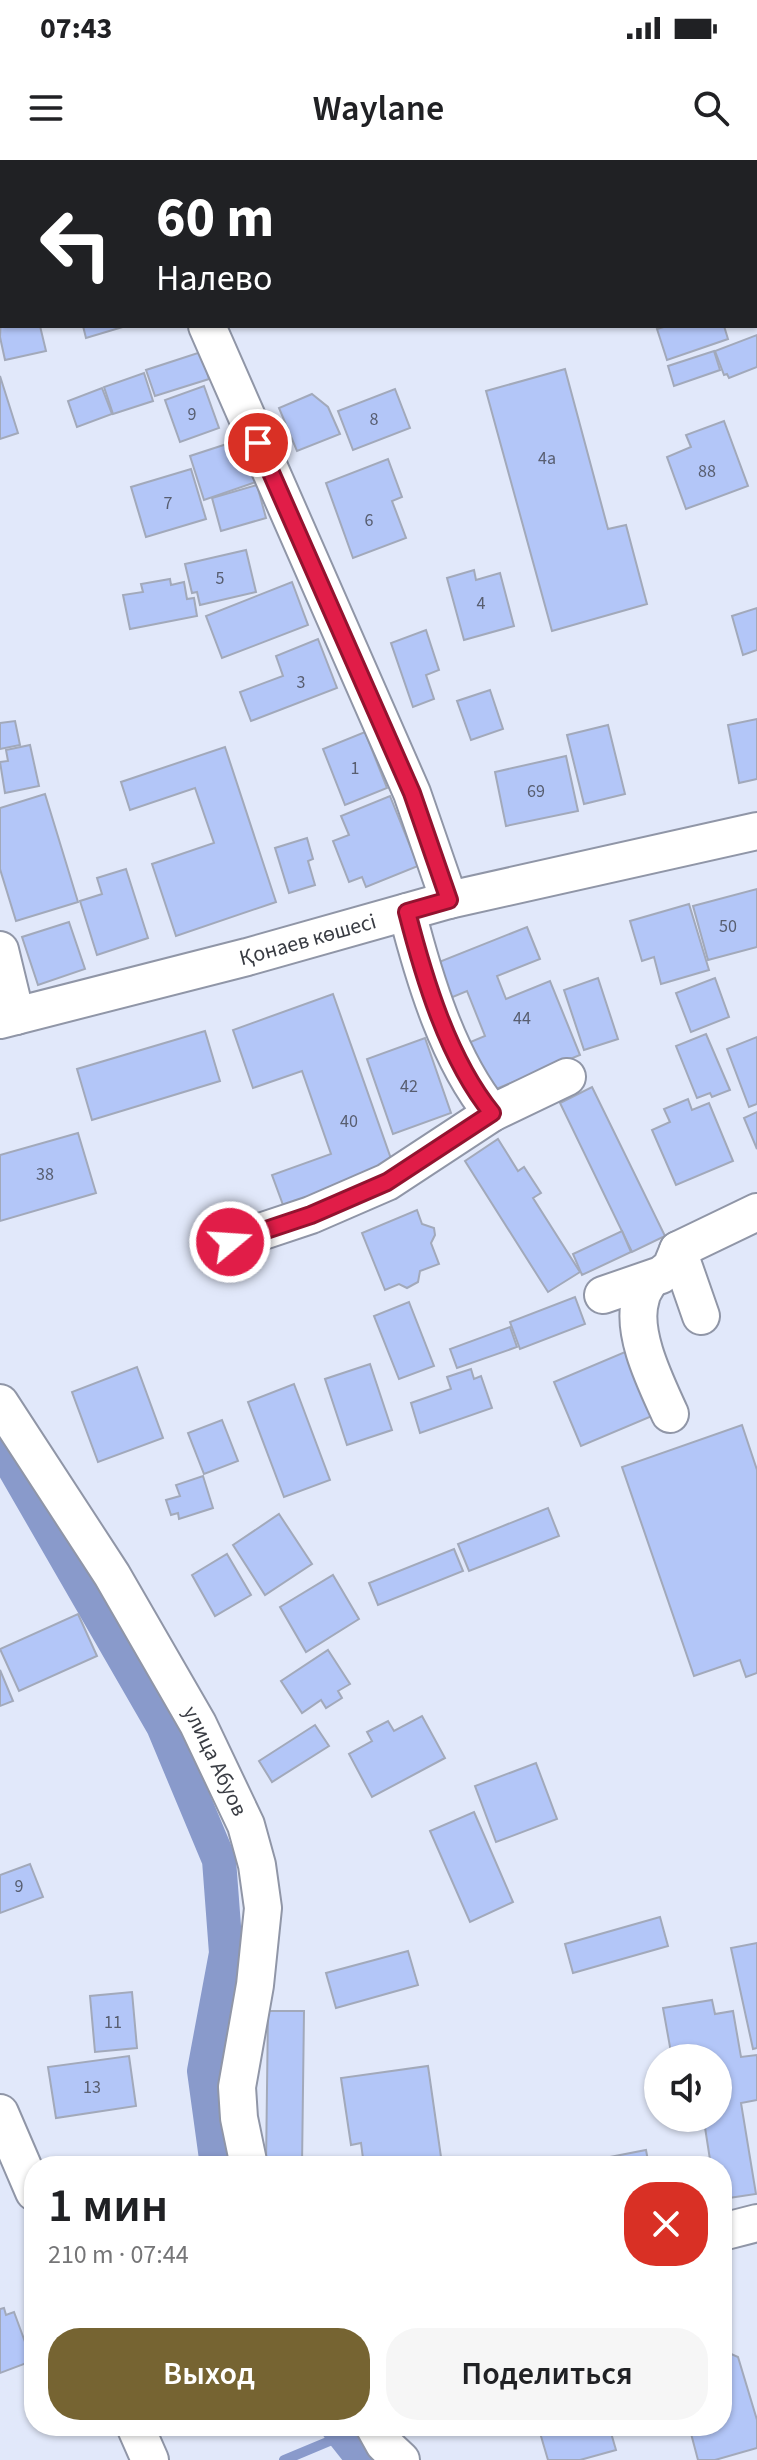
<!DOCTYPE html>
<html lang="ru">
<head>
<meta charset="utf-8">
<style>
	:root { --surface:#fff; --page:#f6f6f6; --text:#202124; --muted:#757577; --accent:#766432 }
	body { margin:0; font-family:"Source Sans 3",sans-serif; background:var(--page); color:var(--text); height:100vh; display:flex; flex-direction:column; font-size:30px; white-space:nowrap }
	* { box-sizing:border-box; margin:0 }
	p { font-size:26px; color:var(--muted) }
	.icon { flex:none; width:44px; height:44px; fill:none; stroke:currentColor; stroke-width:2; stroke-linecap:round; stroke-linejoin:round }
	.map { position:relative; flex:1; overflow:hidden }
	.side { position:absolute; left:24px; top:1996px; width:708px; height:280px; display:flex; flex-direction:column; background:var(--surface); border-radius:32px; box-shadow:0 2px 6px #0004 }
	.side>* { flex:none }
	.top-card { position:absolute; left:0px; top:0px; width:758px; height:168px; box-shadow:0 2px 6px #0004; background:#202124; color:#fff; overflow:hidden }
	.controls { position:absolute; left:644px; top:1884px; display:grid; gap:16px }
	.controls a { display:grid; place-items:center; width:88px; height:88px; border-radius:50%; background:var(--surface); box-shadow:0 2px 6px #0004; font-size:40px }
	.pin { position:absolute; display:grid; place-items:center; width:68px; height:68px; color:#fff; margin:-34px; border:4px solid #fff; border-radius:50%; box-shadow:0 2px 8px #0007 }
	.me { position:absolute; width:88px; margin:-44px; rotate:72deg; stroke-linejoin:round; filter:drop-shadow(0 0 6px #0008) }
	.turn { display:flex; align-items:center; gap:28px; height:168px; padding:0 24px; font-size:36px }
	.turn .icon { width:104px; height:104px; stroke-width:2.5 }
	.turn b { display:block; font-size:56px; line-height:68px }
	.round { display:grid; place-items:center; flex:none; width:84px; height:84px; border-radius:32px; background:var(--page) }
	.headline { display:flex; align-items:center; justify-content:space-between; height:136px; padding:0 24px }
	h1 { font-size:48px; font-weight:600; line-height:60px }
	.cta { display:flex; gap:16px; margin-top:auto; padding:16px 24px }
	.cta a { flex:1; height:92px; border-radius:32px; background:var(--accent); color:#fff; font-size:32px; font-weight:600; line-height:92px; text-align:center }
	.cta a+a { background:var(--page); color:var(--text) }
	.status { display:flex; justify-content:space-between; align-items:center; height:56px; padding:0 40px; background:var(--surface); direction:ltr }
	.status svg { height:22px; fill:currentColor }
	header { display:flex; justify-content:space-between; align-items:center; height:104px; padding:0 24px; background:var(--surface); font-size:36px; font-weight:600 }
	.map>svg:first-child { display:block }
</style>
</head>
<body>
<div class="status"><b>07:43</b><svg viewBox="0 0 49 12"><path d="M0 12V9h3v3zM5 12V6h3v6zM10 12V3h3v9zM15 12V0h3v12zM26 1h20v11H26zM47 4h2v5h-2z"/></svg></div>
<header><svg class="icon" aria-label="menu" viewBox="0 0 24 24"><path d="M4 6h16M4 12h16M4 18h16"/></svg>Waylane<svg class="icon" aria-label="search" viewBox="0 0 24 24"><circle cx="10" cy="10" r="6"/><path d="M15 15l6 6"/></svg></header>
<div class="map">
<svg width="757" height="2300" viewBox="0 0 757 2300">
	<rect width="100%" height="100%" fill="#e1e8fa"/>
	<g fill="none" stroke-linecap="round" stroke-linejoin="round">
		<path stroke="#899acb" stroke-width="10" d="M284,2300L344,2275"/>
		<g stroke="#899acb" stroke-width="34">
			<path d="M0,1289L13,1306L163,1566L219,1700L226,1793L204,1911L217,2006"/>
			<path d="M337,2266L364,2300"/>
		</g>
	</g>
	<g fill="#b3c6f8" stroke="#a2a9ba" stroke-width="2">
		<path d="M37,0H79V2H38Z"/>
		<rect x="149" y="0" width="34" height="2"/>
		<path d="M207,0H243V2H197Z"/>
		<path d="M455,0H493L494,2H453Z"/>
		<path d="M620,0H658L659,2H621Z"/>
		<path d="M757,94V158H756V95Z"/>
		<path d="M2,138V166H40L46,191L5,200L0,177Z"/>
		<path d="M83,166H126L86,178Z"/>
		<path d="M667,166H724L728,179L667,200L657,169Z"/>
		<path d="M757,175V207L729,218L727,214L724,215L715,191Z"/>
		<path d="M714,191L720,210L674,226L668,206Z"/>
		<path d="M201,192L209,219L155,236L146,210Z"/>
		<path d="M565,209L608,369L626,365L647,444L552,471L486,231Z"/>
		<path d="M144,213L153,241L113,254L104,227Z"/>
		<path d="M0,216L18,273L0,279Z"/>
		<path d="M204,226L219,268L180,282L165,240Z"/>
		<path d="M102,228L112,254L77,267L68,241Z"/>
		<path d="M395,229L410,268L353,290L338,251Z"/>
		<path d="M312,234L328,247L340,274L297,291L279,248Z"/>
		<path d="M724,261L748,326L686,349L667,297L691,287L686,275Z"/>
		<path d="M242,279L256,322L204,340L190,296Z"/>
		<path d="M388,299L402,337L392,341L406,378L353,398L326,323Z"/>
		<path d="M191,309L206,359L146,377L131,327Z"/>
		<path d="M257,325L266,358L221,371L212,338Z"/>
		<path d="M246,390L256,432L200,445L197,432L192,433L185,404Z"/>
		<path d="M474,410L476,420L500,413L514,466L464,480L447,418Z"/>
		<path d="M170,419L171,425L184,422L187,439L194,438L197,456L130,469L123,435L143,432L141,424Z"/>
		<path d="M292,422L308,465L222,498L206,456Z"/>
		<path d="M757,448V490L743,495L732,456Z"/>
		<path d="M426,470L439,510L426,515L434,539L413,547L391,483Z"/>
		<path d="M318,479L337,528L251,561L240,532L283,516L276,496Z"/>
		<path d="M490,530L503,569L471,580L457,541Z"/>
		<path d="M757,559V619L739,623L728,565Z"/>
		<path d="M15,561L20,585L0,589V563Z"/>
		<path d="M608,565L625,634L584,644L567,575Z"/>
		<path d="M365,572L387,628L345,645L323,589Z"/>
		<path d="M30,585L39,626L5,633L0,602L8,601L6,590Z"/>
		<path d="M225,587L276,742L176,776L152,704L214,683L195,628L130,650L121,622Z"/>
		<path d="M566,596L578,651L506,666L495,612Z"/>
		<path d="M45,634L78,742L16,761L0,709V648Z"/>
		<path d="M390,636L418,706L366,727L362,717L349,722L333,681L349,675L341,656Z"/>
		<path d="M307,678L313,699L308,701L315,725L289,733L275,688Z"/>
		<path d="M126,709L148,778L97,795L80,741L102,734L97,718Z"/>
		<path d="M757,729V787L708,800L693,746Z"/>
		<path d="M689,744L709,810L661,824L654,797L642,801L630,761Z"/>
		<path d="M69,762L85,809L38,825L22,777Z"/>
		<path d="M527,767L540,799L497,816L506,839L550,821L580,895L481,935L461,886L485,876L467,831L443,841L429,806Z"/>
		<path d="M598,818L618,879L584,890L564,830Z"/>
		<path d="M715,818L729,857L691,872L676,833Z"/>
		<path d="M333,834L396,1013L286,1053L272,1015L331,994L302,911L253,928L233,870Z"/>
		<path d="M205,871L220,921L92,960L77,909Z"/>
		<path d="M706,874L730,930L712,937L710,933L697,938L676,886Z"/>
		<path d="M757,877V944L749,947L727,889Z"/>
		<path d="M425,878L451,953L393,974L367,899Z"/>
		<path d="M592,927L665,1076L632,1092L560,943Z"/>
		<path d="M688,939L692,950L709,943L733,1001L676,1025L652,970L670,962L664,949Z"/>
		<path d="M757,952V989L744,958Z"/>
		<path d="M78,973L96,1033L0,1061V995Z"/>
		<path d="M498,979L518,1011L524,1007L541,1033L533,1038L580,1112L548,1132L465,1001Z"/>
		<path d="M417,1050L422,1064L434,1068L435,1075L431,1083L439,1104L420,1111L418,1122L407,1128L399,1124L385,1130L362,1073Z"/>
		<path d="M622,1071L631,1092L582,1115L573,1094Z"/>
		<path d="M575,1137L585,1164L520,1189L510,1162Z"/>
		<path d="M409,1142L434,1206L399,1219L374,1156Z"/>
		<path d="M510,1167L517,1187L457,1208L450,1189Z"/>
		<path d="M625,1192L652,1256L581,1286L554,1222Z"/>
		<path d="M370,1204L392,1270L347,1285L325,1219Z"/>
		<path d="M137,1207L163,1278L98,1302L72,1232Z"/>
		<path d="M471,1209L474,1219L481,1216L492,1248L420,1273L411,1243L451,1229L447,1217Z"/>
		<path d="M294,1224L330,1320L284,1337L248,1242Z"/>
		<path d="M222,1260L238,1301L204,1314L188,1273Z"/>
		<path d="M742,1265L757,1310V1513L746,1517L740,1500L694,1516L622,1307Z"/>
		<path d="M203,1316L213,1348L179,1359L178,1353L171,1355L166,1340L180,1336L176,1325Z"/>
		<path d="M548,1348L559,1376L469,1411L458,1384Z"/>
		<path d="M279,1354L312,1404L265,1435L233,1385Z"/>
		<path d="M454,1389L463,1411L378,1445L369,1423Z"/>
		<path d="M227,1394L251,1435L215,1456L192,1415Z"/>
		<path d="M333,1415L359,1459L306,1492L280,1447Z"/>
		<path d="M78,1454L97,1496L19,1531L0,1489Z"/>
		<path d="M328,1490L350,1524L338,1531L342,1538L326,1548L321,1540L302,1553L281,1521Z"/>
		<path d="M0,1510L13,1541L0,1546Z"/>
		<path d="M422,1556L445,1598L372,1637L349,1594L372,1581L367,1572L388,1561L394,1571Z"/>
		<path d="M315,1565L329,1586L272,1622L259,1601Z"/>
		<path d="M536,1603L557,1659L496,1682L475,1626Z"/>
		<path d="M474,1652L513,1742L470,1762L430,1671Z"/>
		<path d="M30,1704L43,1737L0,1753V1715Z"/>
		<path d="M660,1757L668,1786L573,1813L565,1784Z"/>
		<path d="M757,1783V1888L753,1889L731,1788Z"/>
		<path d="M408,1791L418,1825L336,1848L326,1813Z"/>
		<path d="M132,1832L137,1888L95,1892L90,1836Z"/>
		<path d="M712,1840L715,1854L733,1851L741,1897L757,1895V1940L741,1943L756,2034L722,2039V2006H711L704,1961L683,1964L682,1958H718V1898H672L663,1848Z"/>
		<path d="M268,1851H304L302,2006H266Z"/>
		<path d="M129,1896L136,1946L56,1958L48,1907Z"/>
		<path d="M428,1906L441,1997L364,2006L361,1983L351,1985L341,1918Z"/>
		<path d="M646,1990L649,2006H585L584,2002Z"/>
		<path d="M4,2148L6,2155L14,2152L32,2201L0,2213V2149Z"/>
		<path d="M722,2190L738,2197L757,2260V2288L715,2300H698L689,2266H722Z"/>
		<path d="M538,2266H609L616,2290L580,2300H548Z"/>
	</g>
	<g fill="none" stroke-linecap="round" stroke-linejoin="round">
		<defs>
			<g id="minor">
				<path d="M332,2L340,0"/>
				<path d="M0,87L2,86"/>
				<path d="M207,166L412,633L449,740"/>
				<path d="M407,752C424,818 448,899 492,953"/>
				<path d="M0,790L16,856"/>
				<path id="s1" d="M0,860L247,797L449,740L757,671"/>
				<path d="M230,1082L311,1055L387,1022L492,953L567,917"/>
				<path d="M678,1090L701,1156"/>
				<path d="M649,1121C647,1126 642,1132 641,1138C630,1172 656,1223 670,1254"/>
				<path d="M603,1135L661,1115L671,1107L678,1090L757,1052"/>
				<path id="s2" d="M0,1243L112,1415L198,1564L246,1665L257,1705L263,1748L255,1825L237,1927L239,1958L249,2006"/>
				<path d="M0,1953L34,2032"/>
				<path d="M722,2072L757,2063"/>
				<path d="M135,2266L150,2300"/>
				<path d="M374,2266L384,2284L401,2300"/>
			</g>
		</defs>
		<use href="#minor" stroke="#9096a7" stroke-width="40"/>
		<use href="#minor" stroke="#fff" stroke-width="36"/>
	</g>
	<g fill="none" stroke-linecap="round" stroke-linejoin="round">
		<defs>
			<path id="route" d="M230,1082L311,1055L387,1022L492,953C448,899 424,818 407,752L449,740L412,633L258,283"/>
		</defs>
		<use href="#route" stroke="#92132f" stroke-width="20"/>
		<use href="#route" stroke="#e11d48" stroke-width="14"/>
	</g>
	<g text-anchor="middle" dominant-baseline="central" stroke-width="6" stroke-linejoin="round" paint-order="stroke">
		<g font-size="18" fill="#585e70">
			<text x="192" y="254">9</text>
			<text x="374" y="259">8</text>
			<text x="547" y="298">4а</text>
			<text x="707" y="311">88</text>
			<text x="168" y="343">7</text>
			<text x="369" y="360">6</text>
			<text x="220" y="418">5</text>
			<text x="481" y="443">4</text>
			<text x="301" y="522">3</text>
			<text x="355" y="608">1</text>
			<text x="536" y="631">69</text>
			<text x="728" y="766">50</text>
			<text x="522" y="858">44</text>
			<text x="409" y="926">42</text>
			<text x="349" y="961">40</text>
			<text x="45" y="1014">38</text>
			<text x="19" y="1726">9</text>
			<text x="113" y="1862">11</text>
			<text x="92" y="1927">13</text>
		</g>
		<g font-size="22" fill="#393c43" stroke="#e1e8fa">
			<text stroke="none"><textPath href="#s1" startOffset="318">Қонаев көшесі</textPath></text>
			<text stroke="none"><textPath href="#s2" startOffset="418">улица Абуов</textPath></text>
		</g>
	</g>
</svg>
<div class="controls">
<a><svg class="icon" aria-label="sound" viewBox="0 0 24 24"><path d="M4 9h4l5-4v14l-5-4H4zM17 9q2 3 0 6"/></svg></a>
</div>
<div class="pin" style="left:258px;top:283px;background:#d93025"><svg class="icon" aria-label="arrive" viewBox="0 0 24 24"><path d="M6 21V4h12l-3 4 3 4H6"/></svg></div>
<svg class="me" style="left:230px;top:1082px" viewBox="-20 -20 40 40"><circle r="17" fill="#e11d48" stroke="#fff" stroke-width="3"/><path d="M0-11L8 9 0 5-8 9z" fill="#fff"/></svg>
<div class="top-card">
<div class="turn"><svg class="icon" aria-label="left" viewBox="0 0 24 24"><path d="M17 20v-9H6M10 6l-5 5 5 5"/></svg><div><b>60 m</b>Налево</div></div>
</div>
<section class="side">
<div class="headline"><div><h1>1 мин</h1><p>210 m · 07:44</p></div><a class="round" style="background:#d93025;color:#fff"><svg class="icon" aria-label="close" viewBox="0 0 24 24"><path d="M6 6l12 12M18 6L6 18"/></svg></a></div>
<div class="cta"><a>Выход</a><a>Поделиться</a></div>
</section>
</div>
</body>
</html>
